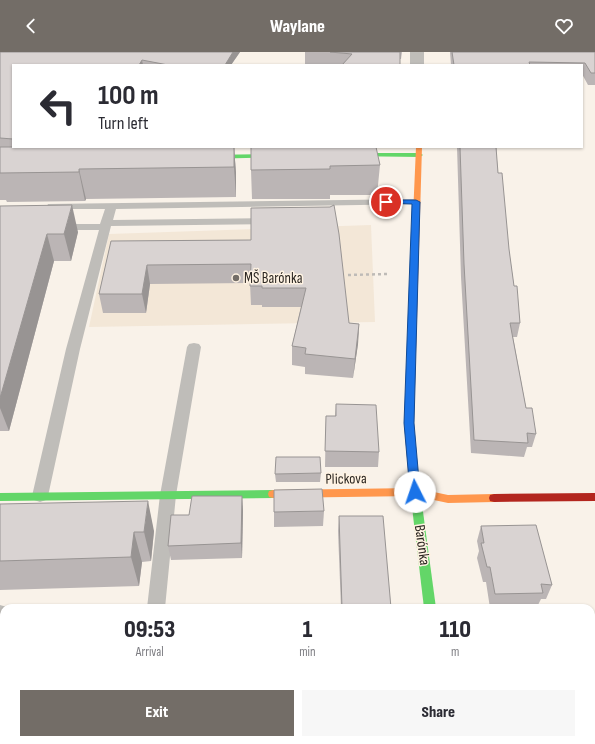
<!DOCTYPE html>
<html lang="en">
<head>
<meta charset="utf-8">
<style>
	:root { --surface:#fff; --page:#f7f7f7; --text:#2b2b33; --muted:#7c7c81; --accent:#736d67 }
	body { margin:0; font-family:"Sofia Sans Condensed",sans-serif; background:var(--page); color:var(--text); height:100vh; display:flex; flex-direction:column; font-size:15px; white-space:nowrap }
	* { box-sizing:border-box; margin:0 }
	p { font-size:13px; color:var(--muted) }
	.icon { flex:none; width:22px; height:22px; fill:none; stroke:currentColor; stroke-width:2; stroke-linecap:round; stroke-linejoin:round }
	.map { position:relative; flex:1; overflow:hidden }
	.drawer { position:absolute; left:0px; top:552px; width:595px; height:140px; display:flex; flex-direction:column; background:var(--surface); border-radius:12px 12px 0 0; box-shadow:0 1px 3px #0004 }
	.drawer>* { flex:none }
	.hud { position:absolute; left:12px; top:12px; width:571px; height:84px; border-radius:0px; box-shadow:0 1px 3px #0004; background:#fff; color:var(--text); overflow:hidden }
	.pin { position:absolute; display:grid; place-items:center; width:34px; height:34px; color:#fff; margin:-17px; border:2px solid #fff; border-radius:50%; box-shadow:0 1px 4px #0007 }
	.me { position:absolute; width:44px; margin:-22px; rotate:356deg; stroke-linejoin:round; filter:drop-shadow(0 0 3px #0008) }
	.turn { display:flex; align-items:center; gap:14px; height:84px; padding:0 20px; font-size:18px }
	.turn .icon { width:52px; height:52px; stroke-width:2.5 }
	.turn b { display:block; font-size:28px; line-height:34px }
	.eta { display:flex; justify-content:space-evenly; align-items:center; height:68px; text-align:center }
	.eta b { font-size:24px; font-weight:800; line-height:28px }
	.button { display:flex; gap:8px; margin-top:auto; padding:8px 20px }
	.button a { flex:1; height:46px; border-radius:0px; background:var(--accent); color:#fff; font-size:16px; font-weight:800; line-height:46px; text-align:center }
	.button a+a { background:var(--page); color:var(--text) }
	header { display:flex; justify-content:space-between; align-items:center; height:52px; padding:0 20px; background:var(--accent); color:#fff; font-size:18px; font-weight:800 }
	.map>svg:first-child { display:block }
</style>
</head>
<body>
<header><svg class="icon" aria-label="back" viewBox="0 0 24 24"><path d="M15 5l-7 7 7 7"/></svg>Waylane<svg class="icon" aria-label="heart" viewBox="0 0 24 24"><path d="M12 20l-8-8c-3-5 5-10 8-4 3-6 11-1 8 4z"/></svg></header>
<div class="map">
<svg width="595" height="692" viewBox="0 0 595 692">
	<rect width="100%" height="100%" fill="#f9f2e9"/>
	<path fill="#f3e7d7" d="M371,173L375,270L89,275L109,182Z"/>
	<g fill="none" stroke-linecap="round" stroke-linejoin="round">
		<path stroke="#bebbb7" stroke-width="2.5" stroke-dasharray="3 3" stroke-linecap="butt" d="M348,223L388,222"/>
		<g fill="#bfbdb9" fill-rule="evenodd">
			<path d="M416,147L420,148L421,150L420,152L116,157L113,168L270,166L276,169L270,172L111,174L80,297L48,444L46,448L40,450L34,448L32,444L66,297L99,178H58L52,175L58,172H100L105,157H52L47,154L48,152Z"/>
			<path d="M194,291L199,292L201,295L176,443L165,556H147L160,443L187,295L189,292Z"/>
			<path d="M0,553L10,556H4V569H0Z"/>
			<path d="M122,688H142L141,692H121Z"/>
		</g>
		<g fill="#bfbdb9" fill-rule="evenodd">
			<rect x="410" y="0" width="14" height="13"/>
			<rect x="433" y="688" width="30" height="4"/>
		</g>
		<g fill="#63d668" fill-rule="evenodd">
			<path d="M347,101H420L423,103L420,105L345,104L344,103Z"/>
			<path d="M281,102L283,103V105L205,107L202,105L205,103Z"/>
			<path d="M414,426L417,427L419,430L436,556H424L409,430L411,427Z"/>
			<path d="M273,438L277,439L278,442L277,445L273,446L0,449V441Z"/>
		</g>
		<g fill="#ff974d" fill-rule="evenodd">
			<path d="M416,95H422L414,371L419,430L417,433L414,434L411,433L409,430L404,371Z"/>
			<path d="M415,436L448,443L494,442L498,443L499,446L498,449L494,450L448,451L415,444L273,446L269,445L268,442L269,439L273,438Z"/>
		</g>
		<path fill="#b3261e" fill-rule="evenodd" d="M595,441V449L494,450L490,449L489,446L490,443L494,442Z"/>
	</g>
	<g fill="#bbb5b5">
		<path d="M0,0H240L231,13H13V95H234L236,121V145L86,147L85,149L7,150L6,148H0Z"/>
		<path d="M305,0H402L401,7H400V13H305Z"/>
		<path d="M450,0H595V33H588L582,22V13H451Z"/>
		<path d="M251,95L380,113L377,143H330V147H252L251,118Z"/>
		<path d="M457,95H496L498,121L514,234L520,271L517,285H513L526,356L536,382L532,395H527L524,405L471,401L461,225Z"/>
		<path d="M0,154L78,180L71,209H54L9,379H0Z"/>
		<path d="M251,188L349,271L359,272L358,292L353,326L305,322V315L292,313V294L301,255H262V253H251L250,231L150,232L146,261H103L99,242L111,189Z"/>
		<path d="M336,352L379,400L378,415H325L326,364H335Z"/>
		<path d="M321,421L320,430H276L275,422Z"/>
		<path d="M242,444L243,459L242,506L171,508L168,494L189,463Z"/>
		<path d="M0,452L154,479L151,509L142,510L139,534L0,538Z"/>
		<path d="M324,459L323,474L274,475V460Z"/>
		<path d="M339,464L391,556H341L338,479Z"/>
		<path d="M481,474L552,533L546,547H541L537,555L490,556L486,530H483L477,506L479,499L477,489Z"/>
		<path d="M513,688H591L595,692H514Z"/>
	</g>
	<g fill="#989493">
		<path d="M233,0H240L231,13H225Z"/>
		<path d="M142,8L143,13H139Z"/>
		<path d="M234,95L236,121V145L234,115Z"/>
		<path d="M79,117L86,147L85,149L79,120Z"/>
		<path d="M72,153L78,180L71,209L64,182Z"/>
		<path d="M47,182L54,209L9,379L0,356V346Z"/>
		<path d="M147,213L150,232L146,261L142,242Z"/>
		<path d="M359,272L358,292L353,326L355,307Z"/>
		<path d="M242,444L243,459L242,506L241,491Z"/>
		<path d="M148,449L154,479L151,509L144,480Z"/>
		<path d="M134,480L142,510L139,534L131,505Z"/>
		<rect x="86" y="688" width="11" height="4"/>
	</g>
	<g fill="#d9d3d2" stroke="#989493">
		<path d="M0,0H233L225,13H168L142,8L139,13H13V87L0,86Z"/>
		<path d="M330,0H400V13H342L352,2Z"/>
		<path d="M452,0H595V21H591L585,11L529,10L530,13H454Z"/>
		<path d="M0,95H234V115L79,117V120L0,121Z"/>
		<path d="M251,95H376L380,113L330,114V117L251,118Z"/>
		<path d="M460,95H496L498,121H502L509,197L514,234H517L520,271H510L526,356H532L536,382L527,381L528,391L474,388L464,212Z"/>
		<path d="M72,153L64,182H47L0,346V154Z"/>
		<path d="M334,153L339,182L349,271L359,272L355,307L305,302L306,296L292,294L306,236H262V234H250L251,212L147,213L142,242H99L111,189L251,188V156L330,155Z"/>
		<path d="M336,352L376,353L379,400L325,399L326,364H336Z"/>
		<path d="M276,405H320L321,421L275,422Z"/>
		<path d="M322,437L324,459L274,460V438Z"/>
		<path d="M192,444H242L241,491L168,494L171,463H189Z"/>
		<path d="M148,449L144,480H134L131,505L0,509V452Z"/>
		<path d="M339,464H383L391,556H342Z"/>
		<path d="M536,473L552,533L541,532L543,541L495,542L490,515H487L481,491H484L481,474Z"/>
		<path d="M0,615H4V688H86V692H0Z"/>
		<path d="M591,638H594L595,642V692H522L521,688H591Z"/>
		<rect x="175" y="688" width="95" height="4"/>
		<path d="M336,688H404V692H337Z"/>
	</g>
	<path fill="#1a73e8" stroke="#114b97" d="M386,148H416L420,150L414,371L420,440L419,443H412L410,440L404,371L412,152L383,151V149Z"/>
	<circle fill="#736d67" stroke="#fff3e3" stroke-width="1.5" cx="236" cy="226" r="4"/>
	<g text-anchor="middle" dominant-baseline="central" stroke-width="3" stroke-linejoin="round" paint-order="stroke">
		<g font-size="15" fill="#2b2621" stroke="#fff3e3" text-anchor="start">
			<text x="244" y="226">MŠ Barónka</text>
		</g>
		<g font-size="15" fill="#2b2621" stroke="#fff3e3">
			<text transform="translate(346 427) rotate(-1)">Plickova</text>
			<text transform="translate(422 493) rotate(82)">Barónka</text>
		</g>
	</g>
</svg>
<div class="pin" style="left:386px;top:150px;background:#d93025"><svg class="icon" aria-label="arrive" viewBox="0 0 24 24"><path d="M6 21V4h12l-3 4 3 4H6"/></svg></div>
<svg class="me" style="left:415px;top:440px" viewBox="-20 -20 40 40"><circle r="19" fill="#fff"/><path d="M0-13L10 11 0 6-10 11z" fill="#1a73e8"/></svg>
<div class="hud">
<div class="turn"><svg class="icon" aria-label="left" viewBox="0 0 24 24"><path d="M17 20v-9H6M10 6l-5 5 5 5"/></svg><div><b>100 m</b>Turn left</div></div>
</div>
<section class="drawer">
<div class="eta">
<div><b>09:53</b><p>Arrival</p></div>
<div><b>1</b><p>min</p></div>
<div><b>110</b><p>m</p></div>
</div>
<div class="button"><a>Exit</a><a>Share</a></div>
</section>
</div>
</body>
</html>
